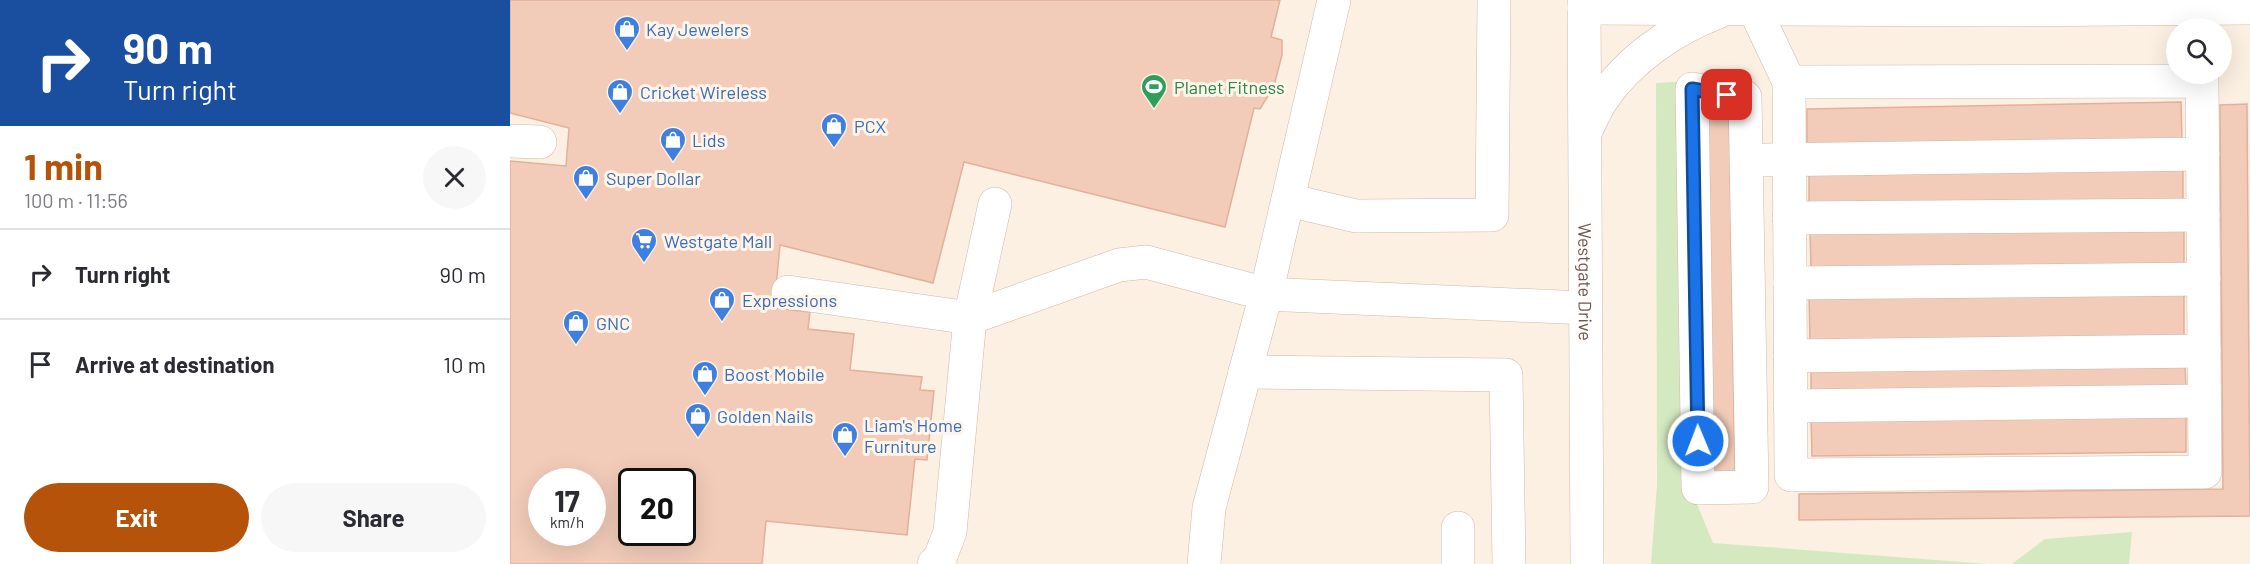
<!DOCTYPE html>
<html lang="en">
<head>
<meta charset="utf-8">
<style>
	:root { --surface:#fff; --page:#f7f7f7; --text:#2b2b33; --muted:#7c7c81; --line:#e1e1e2; --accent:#b45309 }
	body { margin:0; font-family:Barlow,sans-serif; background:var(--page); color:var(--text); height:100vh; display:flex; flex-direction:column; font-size:22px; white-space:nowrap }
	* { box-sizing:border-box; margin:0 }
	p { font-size:20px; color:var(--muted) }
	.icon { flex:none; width:33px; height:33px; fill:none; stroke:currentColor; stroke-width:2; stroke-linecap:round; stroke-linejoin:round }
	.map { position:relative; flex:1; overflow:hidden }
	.panel { display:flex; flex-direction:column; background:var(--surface); width:510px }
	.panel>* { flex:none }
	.top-card { background:#1a4fa0; color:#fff; overflow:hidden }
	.buttons { position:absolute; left:1656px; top:18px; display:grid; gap:12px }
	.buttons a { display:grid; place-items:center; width:66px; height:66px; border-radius:50%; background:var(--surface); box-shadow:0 6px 24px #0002; font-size:30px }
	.speed { position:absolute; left:18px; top:468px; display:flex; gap:12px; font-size:30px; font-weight:700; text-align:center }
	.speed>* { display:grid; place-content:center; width:78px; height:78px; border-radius:50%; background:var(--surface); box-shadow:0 6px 24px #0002; line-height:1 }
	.speed small { font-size:15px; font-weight:400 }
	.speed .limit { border:3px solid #111; border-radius:9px; background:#fff; color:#111 }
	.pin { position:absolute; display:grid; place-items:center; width:51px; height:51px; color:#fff; margin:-26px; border-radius:12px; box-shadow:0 3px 9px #0006 }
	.me { position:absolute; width:66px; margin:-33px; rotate:359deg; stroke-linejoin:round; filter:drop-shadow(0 0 4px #0008) }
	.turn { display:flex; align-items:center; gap:21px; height:126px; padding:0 24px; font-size:27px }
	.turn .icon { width:78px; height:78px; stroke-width:2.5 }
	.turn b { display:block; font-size:42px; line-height:51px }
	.round { display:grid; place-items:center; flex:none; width:63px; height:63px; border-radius:32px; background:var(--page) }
	.overview { display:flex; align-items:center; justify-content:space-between; height:102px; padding:0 24px }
	h1 { font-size:36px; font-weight:700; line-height:45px; color:var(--accent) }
	.primary-button { display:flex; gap:12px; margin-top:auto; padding:12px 24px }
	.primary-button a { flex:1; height:69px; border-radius:36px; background:var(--accent); color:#fff; font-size:24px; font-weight:700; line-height:69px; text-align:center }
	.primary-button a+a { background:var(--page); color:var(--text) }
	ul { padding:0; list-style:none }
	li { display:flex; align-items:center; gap:18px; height:90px; padding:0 24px; border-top:2px solid var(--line) }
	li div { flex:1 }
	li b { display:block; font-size:22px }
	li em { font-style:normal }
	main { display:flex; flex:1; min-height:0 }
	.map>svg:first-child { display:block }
</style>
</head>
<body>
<main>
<section class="panel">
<div class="top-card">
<div class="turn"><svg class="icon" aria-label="right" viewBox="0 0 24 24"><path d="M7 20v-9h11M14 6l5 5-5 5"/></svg><div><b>90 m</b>Turn right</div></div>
</div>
<div class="overview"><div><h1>1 min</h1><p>100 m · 11:56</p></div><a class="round"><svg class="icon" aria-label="close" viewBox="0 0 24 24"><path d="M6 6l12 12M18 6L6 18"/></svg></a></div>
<ul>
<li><svg class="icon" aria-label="right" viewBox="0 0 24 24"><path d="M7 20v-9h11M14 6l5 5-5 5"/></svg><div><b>Turn right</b></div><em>90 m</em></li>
<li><svg class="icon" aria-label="arrive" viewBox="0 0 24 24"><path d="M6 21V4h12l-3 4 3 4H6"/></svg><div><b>Arrive at destination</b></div><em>10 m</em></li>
</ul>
<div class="primary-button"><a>Exit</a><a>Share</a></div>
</section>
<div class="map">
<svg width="1740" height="564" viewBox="0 0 1740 564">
	<rect width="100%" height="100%" fill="#fcf0e2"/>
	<g fill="#d4e9c0">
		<path d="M1180,81L1182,492L1203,543L1478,564H1141L1147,485L1146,83Z"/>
		<path d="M1622,532L1619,564H1502L1535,539Z"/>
	</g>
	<g fill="#f2cbb9" stroke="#e4b09a" stroke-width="1.5" fill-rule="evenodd">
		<path d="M0,0H770L761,37L772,40V55L764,86L750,109L744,108L715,227L454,162L423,283L270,245L264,308L300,312L298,329L344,334L340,370L412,377L410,390L424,391L417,460L405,459L397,535L256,521L252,564H0V161L56,166L59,128L0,113ZM32,482H82V532H32ZM122,482H172V532H122Z"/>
		<path d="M1671,102L1672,140L1297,147V109Z"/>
		<path d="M1219,104L1225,478L1198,479L1191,105Z"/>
		<path d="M1737,104L1740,516L1289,520V494L1713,489L1710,105Z"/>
		<path d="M1673,165V203L1299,207V169Z"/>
		<path d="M1674,228V266L1301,269L1300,230Z"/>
		<path d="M1674,289V339L1300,343L1299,293Z"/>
		<path d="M1675,363L1676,390L1301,394V368Z"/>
		<path d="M1676,414V452L1302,456L1301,418Z"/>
	</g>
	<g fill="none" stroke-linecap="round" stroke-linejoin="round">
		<defs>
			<g id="minor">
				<path id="s1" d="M1074,0L1077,564"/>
				<path d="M1074,8L1490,10L1740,8"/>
				<path d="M1244,8L1279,82L1692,81L1695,472L1281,475L1279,82"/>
				<path d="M1182,89L1235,97L1242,487L1188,488Z"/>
				<path d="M1076,130C1081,121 1085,110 1091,101C1118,60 1163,29 1208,12"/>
				<path d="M0,141L30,142"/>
				<path d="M1256,160L1693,154"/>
				<path d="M778,200L846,216L982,215L984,0"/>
				<path d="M1279,218L1693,215"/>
				<path d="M1280,283L1694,279"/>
				<path d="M278,292L460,318L485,204"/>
				<path d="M1280,356L1694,351"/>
				<path d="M735,372L996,375L999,564"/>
				<path d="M1280,406L1694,401"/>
				<path d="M424,564L430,558L440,532L460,318L609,265L636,262L756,294L1075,308"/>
				<path d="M694,564L699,508L756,294L824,0"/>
				<path d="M948,564V528"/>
			</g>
		</defs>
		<use href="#minor" stroke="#cfb8ab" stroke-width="34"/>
		<use href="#minor" stroke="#fff" stroke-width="33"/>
	</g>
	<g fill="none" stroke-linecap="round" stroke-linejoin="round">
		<defs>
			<path id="route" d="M1188,441L1182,89L1217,95"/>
		</defs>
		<use href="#route" stroke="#114b97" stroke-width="15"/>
		<use href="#route" stroke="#1a73e8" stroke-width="10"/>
	</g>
	<defs>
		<symbol id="shop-pin" viewBox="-11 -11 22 30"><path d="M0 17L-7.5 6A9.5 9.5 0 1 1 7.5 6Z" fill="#3f7fe0" stroke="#fff4e8"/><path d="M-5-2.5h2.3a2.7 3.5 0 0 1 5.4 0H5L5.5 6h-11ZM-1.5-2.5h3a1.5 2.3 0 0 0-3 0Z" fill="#fff"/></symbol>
		<symbol id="stadium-pin" viewBox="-11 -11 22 30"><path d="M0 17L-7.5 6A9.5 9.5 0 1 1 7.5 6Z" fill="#2e9e5b" stroke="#fff4e8"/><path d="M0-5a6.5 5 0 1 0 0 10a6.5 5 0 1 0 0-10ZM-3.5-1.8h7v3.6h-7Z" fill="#fff"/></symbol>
		<symbol id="supermarket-pin" viewBox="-11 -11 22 30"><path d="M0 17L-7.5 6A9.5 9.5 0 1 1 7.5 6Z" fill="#3f7fe0" stroke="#fff4e8"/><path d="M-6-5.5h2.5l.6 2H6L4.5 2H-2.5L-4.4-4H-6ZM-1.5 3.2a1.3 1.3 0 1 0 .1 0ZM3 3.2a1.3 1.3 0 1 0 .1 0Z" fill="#fff"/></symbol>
	</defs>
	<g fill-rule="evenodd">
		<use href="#shop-pin" x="102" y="14" width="30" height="40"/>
		<use href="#stadium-pin" x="629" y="72" width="30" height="40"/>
		<use href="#shop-pin" x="95" y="77" width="30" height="40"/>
		<use href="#shop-pin" x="309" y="111" width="30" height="40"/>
		<use href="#shop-pin" x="148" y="125" width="30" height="40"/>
		<use href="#shop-pin" x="61" y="163" width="30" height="40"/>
		<use href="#supermarket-pin" x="119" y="226" width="30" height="40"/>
		<use href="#shop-pin" x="197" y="285" width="30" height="40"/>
		<use href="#shop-pin" x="51" y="308" width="30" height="40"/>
		<use href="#shop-pin" x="180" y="359" width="30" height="40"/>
		<use href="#shop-pin" x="173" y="401" width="30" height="40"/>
		<use href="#shop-pin" x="320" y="420" width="30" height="40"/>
	</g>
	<g text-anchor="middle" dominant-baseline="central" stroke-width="6" stroke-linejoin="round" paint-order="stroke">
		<g font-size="18" fill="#366cbe" stroke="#fff4e8" text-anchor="start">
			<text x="136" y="29">Kay Jewelers</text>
			<text x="130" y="92">Cricket Wireless</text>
			<text x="344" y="126">PCX</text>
			<text x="182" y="140">Lids</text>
			<text x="96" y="178">Super Dollar</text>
			<text x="154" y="241">Westgate Mall</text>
			<text x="232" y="300">Expressions</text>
			<text x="86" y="323">GNC</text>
			<text x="214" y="374">Boost Mobile</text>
			<text x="207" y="416">Golden Nails</text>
			<text x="354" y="425">Liam's Home<tspan x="354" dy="21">Furniture</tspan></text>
		</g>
		<g font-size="18" fill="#27864d" stroke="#fff4e8" text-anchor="start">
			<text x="664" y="87">Planet Fitness</text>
		</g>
		<g font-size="18" fill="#735448" stroke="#fff4e8">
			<text stroke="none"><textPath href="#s1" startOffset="282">Westgate Drive</textPath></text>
		</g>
	</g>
</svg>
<div class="buttons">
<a><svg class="icon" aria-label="search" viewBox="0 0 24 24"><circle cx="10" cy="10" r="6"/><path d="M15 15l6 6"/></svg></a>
</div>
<div class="speed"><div>17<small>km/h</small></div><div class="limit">20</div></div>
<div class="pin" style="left:1217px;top:95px;background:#d93025"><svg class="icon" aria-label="arrive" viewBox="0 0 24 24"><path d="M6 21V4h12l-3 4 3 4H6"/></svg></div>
<svg class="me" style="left:1188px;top:441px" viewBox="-20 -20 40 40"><circle r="17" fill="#1a73e8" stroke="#fff" stroke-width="3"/><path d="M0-11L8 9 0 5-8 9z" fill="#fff"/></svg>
</div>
</main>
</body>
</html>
